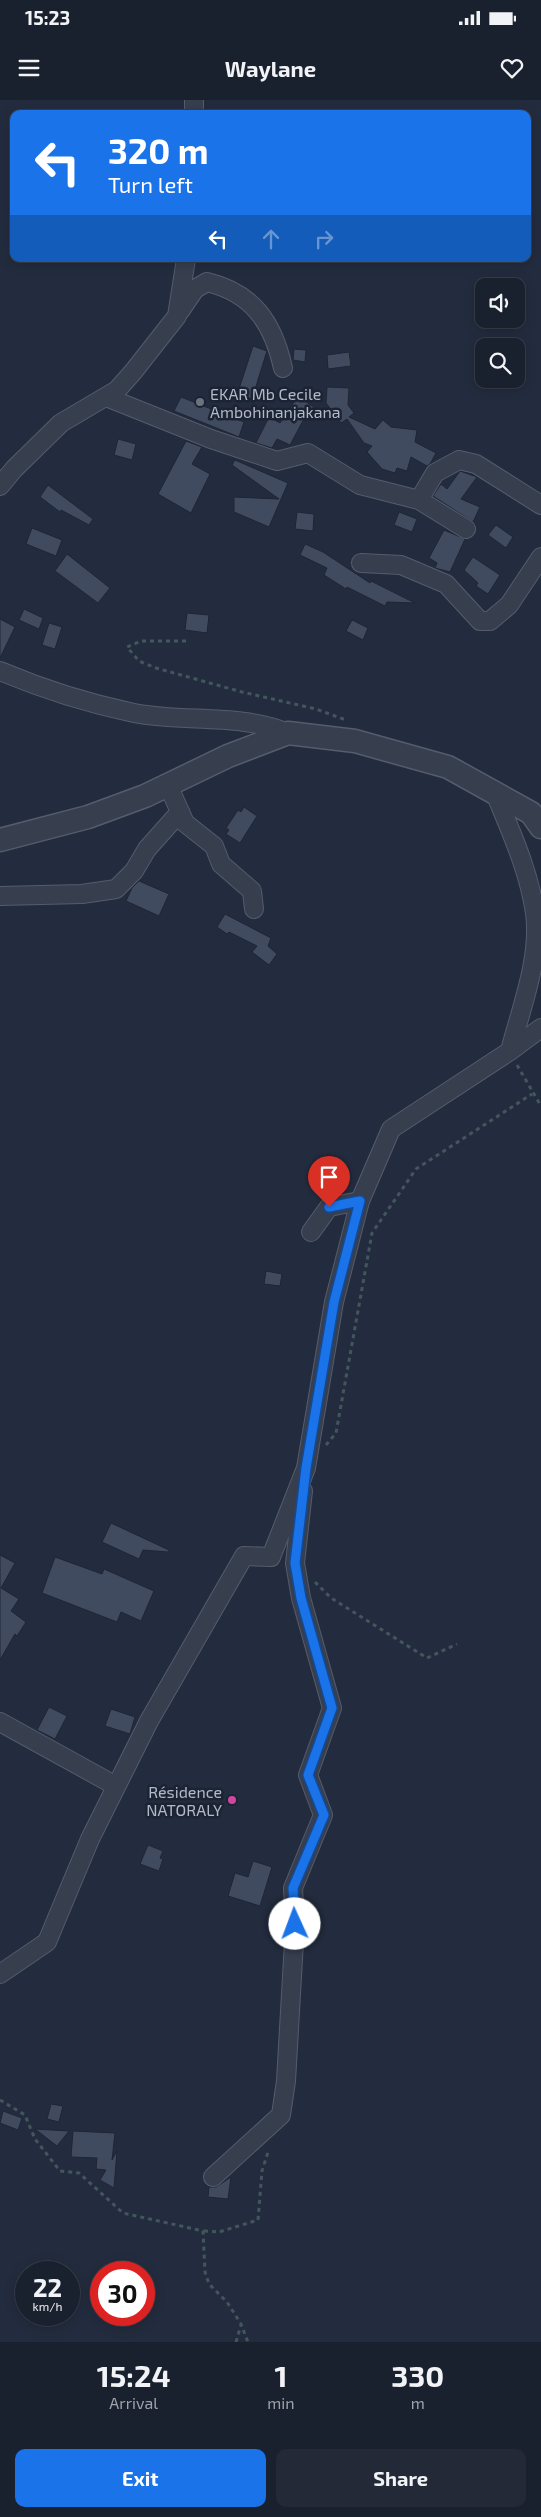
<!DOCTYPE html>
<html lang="en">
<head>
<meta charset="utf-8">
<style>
	:root { --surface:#1a212e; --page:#232936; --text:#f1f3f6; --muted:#9fa3aa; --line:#383e4a; --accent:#1a73e8 }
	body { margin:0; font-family:"Exo 2",sans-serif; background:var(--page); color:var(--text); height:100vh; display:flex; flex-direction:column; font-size:19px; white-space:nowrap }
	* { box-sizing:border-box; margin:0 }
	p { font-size:16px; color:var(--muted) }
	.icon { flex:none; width:28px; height:28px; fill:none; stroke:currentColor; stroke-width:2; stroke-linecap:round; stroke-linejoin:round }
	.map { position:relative; height:2242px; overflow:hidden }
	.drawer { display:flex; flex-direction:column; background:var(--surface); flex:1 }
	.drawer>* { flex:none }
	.top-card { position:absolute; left:10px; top:10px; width:521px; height:152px; border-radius:10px; box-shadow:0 2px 12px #0003,0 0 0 1px var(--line); background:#1a73e8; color:#fff; overflow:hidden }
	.buttons { position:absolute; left:475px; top:178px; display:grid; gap:10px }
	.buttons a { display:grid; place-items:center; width:50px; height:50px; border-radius:10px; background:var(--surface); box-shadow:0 2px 12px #0003,0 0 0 1px var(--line); font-size:25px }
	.speed { position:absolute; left:15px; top:2161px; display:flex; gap:10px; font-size:25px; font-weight:700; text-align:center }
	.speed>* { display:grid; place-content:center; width:65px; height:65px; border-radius:50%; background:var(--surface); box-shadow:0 2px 12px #0003,0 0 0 1px var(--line); line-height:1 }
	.speed small { font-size:12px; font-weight:400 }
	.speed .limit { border:8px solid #d22; background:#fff; color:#111 }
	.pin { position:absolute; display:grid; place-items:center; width:42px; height:42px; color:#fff; margin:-51px -21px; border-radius:50% 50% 50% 0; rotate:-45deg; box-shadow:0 0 5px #0007 }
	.pin .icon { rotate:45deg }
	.me { position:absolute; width:55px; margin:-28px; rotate:358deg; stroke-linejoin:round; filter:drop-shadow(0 0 4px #0008) }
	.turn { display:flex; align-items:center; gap:18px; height:105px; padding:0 15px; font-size:22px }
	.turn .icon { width:65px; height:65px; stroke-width:2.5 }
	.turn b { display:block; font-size:35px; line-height:42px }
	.lanes { display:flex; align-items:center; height:48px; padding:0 15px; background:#0003; justify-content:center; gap:25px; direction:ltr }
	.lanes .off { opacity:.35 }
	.eta { display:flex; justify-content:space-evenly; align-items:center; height:85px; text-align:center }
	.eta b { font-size:30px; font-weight:700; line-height:35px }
	.primary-button { display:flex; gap:10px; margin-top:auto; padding:10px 15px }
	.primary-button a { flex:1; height:58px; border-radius:10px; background:var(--accent); color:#fff; font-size:20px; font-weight:700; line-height:58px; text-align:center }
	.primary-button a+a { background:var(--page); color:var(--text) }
	.status { display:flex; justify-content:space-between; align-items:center; height:35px; padding:0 25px; background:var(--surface); direction:ltr }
	.status svg { height:14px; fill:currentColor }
	header { display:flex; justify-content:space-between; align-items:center; height:65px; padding:0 15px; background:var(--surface); font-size:22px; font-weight:700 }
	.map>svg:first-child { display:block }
</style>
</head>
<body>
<div class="status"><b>15:23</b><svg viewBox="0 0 49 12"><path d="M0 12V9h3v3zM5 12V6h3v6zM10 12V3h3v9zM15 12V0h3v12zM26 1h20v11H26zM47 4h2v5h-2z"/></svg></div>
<header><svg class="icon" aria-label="menu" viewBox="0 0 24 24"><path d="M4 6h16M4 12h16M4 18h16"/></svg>Waylane<svg class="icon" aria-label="heart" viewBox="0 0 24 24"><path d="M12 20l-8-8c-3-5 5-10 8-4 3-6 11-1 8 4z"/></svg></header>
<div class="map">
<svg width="541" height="2242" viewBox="0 0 541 2242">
	<rect width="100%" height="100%" fill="#232c3e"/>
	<g fill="#414b60" stroke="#1e2535">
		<path d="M253,246L267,251L252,299L237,295Z"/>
		<path d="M294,249L306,250L305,262L293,260Z"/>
		<path d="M349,252L351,266L328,269L327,255Z"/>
		<path d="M327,287L349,288L348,305L354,313L349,317L375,329L383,320L391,327L417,330L415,342L436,353L430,364L427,366L411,357L407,371L397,368L395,373L382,369L367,352L372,346L364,343L347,319L341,323L326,303Z"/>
		<path d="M298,296L315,308L308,319L305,317L290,345L277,339L272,348L256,343L269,317L280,323Z"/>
		<path d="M181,297L244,322L239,337L174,311Z"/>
		<path d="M118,339L136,344L132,360L114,355Z"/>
		<path d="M186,341L202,347L192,364L210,374L191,413L158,394Z"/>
		<path d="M235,360L288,383L269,427L234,412V397L279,399L232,365Z"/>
		<path d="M460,371L477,377L461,399L480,407L473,422L433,396L441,384L447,389Z"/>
		<path d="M48,385L93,419L89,425L61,410L60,412L40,397Z"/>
		<path d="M297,412L314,414L313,431L295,429Z"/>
		<path d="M399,412L417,419L412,432L394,425Z"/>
		<path d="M496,425L513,437L506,448L488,435Z"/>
		<path d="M32,428L62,440L56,456L26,444Z"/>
		<path d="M444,430L465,439L450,472L435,468L437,463L429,458Z"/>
		<path d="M305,444L323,452L370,483L371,481L415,503L387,502L385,506L347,487L346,489L324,475L327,468L300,455Z"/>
		<path d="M67,454L110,488L98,503L55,471Z"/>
		<path d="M473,457L500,475L488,494L476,486L478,483L464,470Z"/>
		<path d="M24,509L43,518L39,529L19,520Z"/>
		<path d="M187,513L209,515L207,533L185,530Z"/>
		<path d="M0,519L15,527L0,558Z"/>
		<path d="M352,520L368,528L363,540L346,531Z"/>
		<path d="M49,523L62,527L55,549L42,545Z"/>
		<path d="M244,707L257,716L240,743L226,734L229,730L226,728L238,710L241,712Z"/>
		<path d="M139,781L169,794L159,816L126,801L132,788Z"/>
		<path d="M225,814L271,838L268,846L277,854L269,865L252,852L257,846L229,832L227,834L217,827Z"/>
		<path d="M266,1171L282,1174L280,1186L264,1184Z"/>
		<path d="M111,1423L169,1450L168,1452L143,1450L139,1459L102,1442Z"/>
		<path d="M0,1455L15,1463L1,1488L19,1499L11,1511L26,1522L17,1536L15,1534L0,1560Z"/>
		<path d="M55,1457L102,1474L104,1469L154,1491L141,1521L121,1512L117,1522L42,1493Z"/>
		<path d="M49,1607L67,1616L55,1639L37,1630Z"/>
		<path d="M111,1609L135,1617L130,1634L105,1626Z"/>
		<path d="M148,1745L163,1751L160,1758L163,1759L159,1771L140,1764Z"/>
		<path d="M253,1761L272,1767L260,1806L228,1796L235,1773L248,1777Z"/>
		<path d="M51,2004L63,2006L59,2022L47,2019Z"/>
		<path d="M3,2011L22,2018L18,2030L0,2023Z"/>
		<path d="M35,2029L69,2031L57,2046Z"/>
		<path d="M73,2031L115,2033L112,2060L117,2051L114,2088L100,2080L106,2070L96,2069L97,2058L71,2057Z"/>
		<path d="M231,2077L228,2099L208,2097L209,2087H216Z"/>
	</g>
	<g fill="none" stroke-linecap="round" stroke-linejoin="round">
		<defs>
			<g id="minor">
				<path d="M194,14V0"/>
				<path d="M180,211L195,189L207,182C253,193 273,223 283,268"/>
				<path d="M106,297L211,339L277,361L308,353L360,385L419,400L466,429"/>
				<path d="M0,386L14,369L61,323L117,290L133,272L177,216L186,159"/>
				<path d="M419,400L435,373L459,360L476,364L541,405"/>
				<path d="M361,463L401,465L446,484L480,521H490L509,505L541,457"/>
				<path d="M0,571C40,588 91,604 134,613C185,623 239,613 288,633"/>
				<path d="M168,685L185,723L214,746L221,764L252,791L254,809"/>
				<path d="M0,796L82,794L116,789L134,771L147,749L180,712"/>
				<path d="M510,951L541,928"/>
				<path d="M311,1132L329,1107L360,1101"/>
				<path d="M0,1622L116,1686"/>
				<path d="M0,1874L47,1842L90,1739L149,1621L244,1456L271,1457L306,1368L334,1202L360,1101L391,1029L510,951C521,908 541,858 535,813C529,771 511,732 495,693"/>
				<path d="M213,2077L281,2015L286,1981L295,1824L293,1788L323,1715L308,1675L332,1608L301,1498L295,1463L303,1391"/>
			</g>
			<path id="tertiary" d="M0,740L88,717L145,696L228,656L288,633L355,641L448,667L531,713L541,727"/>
		</defs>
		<use href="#minor" stroke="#555c6c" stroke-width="20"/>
		<use href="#tertiary" stroke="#555c6c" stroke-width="25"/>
		<g stroke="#43565c" stroke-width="3" stroke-dasharray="4 4" stroke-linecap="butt">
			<path d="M186,541H141L127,547L139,561L156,568L242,592L316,609L346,620"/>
			<path d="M517,965L541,1006"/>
			<path d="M326,1345L336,1333L372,1133L416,1069L532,994"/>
			<path d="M315,1482L331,1498L427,1558L457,1544"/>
			<path d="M0,2000L25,2015L35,2039L60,2071L79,2073L123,2113L203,2131L205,2172L209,2184L227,2202L241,2224L248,2242"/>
			<path d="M204,2131L219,2132L258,2120L262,2071L269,2049"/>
			<path d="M236,2242L241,2225"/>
		</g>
		<use href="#minor" stroke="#373e4e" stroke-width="18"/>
		<use href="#tertiary" stroke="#373e4e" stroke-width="22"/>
	</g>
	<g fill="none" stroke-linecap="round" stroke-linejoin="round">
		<defs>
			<path id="route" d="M295,1824L293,1788L324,1715L308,1675L332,1608L301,1498L295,1463L306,1368L334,1202L360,1101L329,1107"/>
		</defs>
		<use href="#route" stroke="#114b97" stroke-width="12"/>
		<use href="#route" stroke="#1a73e8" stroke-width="9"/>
	</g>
	<circle fill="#6b7280" stroke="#1c2333" stroke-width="2" cx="200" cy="302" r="5"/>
	<circle fill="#d1479c" stroke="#1c2333" stroke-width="2" cx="232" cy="1700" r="5"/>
	<g text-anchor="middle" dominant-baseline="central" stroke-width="5" stroke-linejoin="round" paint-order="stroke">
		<g font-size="16" fill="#b2b9c9" stroke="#1c2333" text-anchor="start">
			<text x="210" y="293">EKAR Mb Cecile<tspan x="210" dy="18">Ambohinanjakana</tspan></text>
			<text x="222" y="1691" text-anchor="end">Résidence<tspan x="222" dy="18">NATORALY</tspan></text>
		</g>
	</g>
</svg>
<div class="buttons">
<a><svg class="icon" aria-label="sound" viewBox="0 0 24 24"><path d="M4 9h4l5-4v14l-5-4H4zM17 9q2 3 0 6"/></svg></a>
<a><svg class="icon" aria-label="search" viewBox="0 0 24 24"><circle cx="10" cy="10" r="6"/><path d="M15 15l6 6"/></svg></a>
</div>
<div class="speed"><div>22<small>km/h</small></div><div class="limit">30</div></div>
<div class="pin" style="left:329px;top:1107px;background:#d93025"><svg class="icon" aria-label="arrive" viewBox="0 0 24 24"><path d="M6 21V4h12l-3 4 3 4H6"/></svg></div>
<svg class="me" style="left:295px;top:1824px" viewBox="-20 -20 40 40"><circle r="19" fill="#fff"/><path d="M0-13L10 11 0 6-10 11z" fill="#1a73e8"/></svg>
<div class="top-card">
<div class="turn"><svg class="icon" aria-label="left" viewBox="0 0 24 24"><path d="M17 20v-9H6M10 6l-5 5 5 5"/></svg><div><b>320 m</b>Turn left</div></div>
<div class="lanes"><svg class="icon" aria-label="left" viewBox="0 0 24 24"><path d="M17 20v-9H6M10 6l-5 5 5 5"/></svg><svg class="icon off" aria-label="ahead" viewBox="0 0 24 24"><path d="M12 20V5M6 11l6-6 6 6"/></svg><svg class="icon off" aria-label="right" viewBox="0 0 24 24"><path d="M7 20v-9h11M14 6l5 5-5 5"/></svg></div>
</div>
</div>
<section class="drawer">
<div class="eta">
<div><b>15:24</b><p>Arrival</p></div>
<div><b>1</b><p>min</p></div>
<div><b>330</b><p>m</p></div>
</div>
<div class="primary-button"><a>Exit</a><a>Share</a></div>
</section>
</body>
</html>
